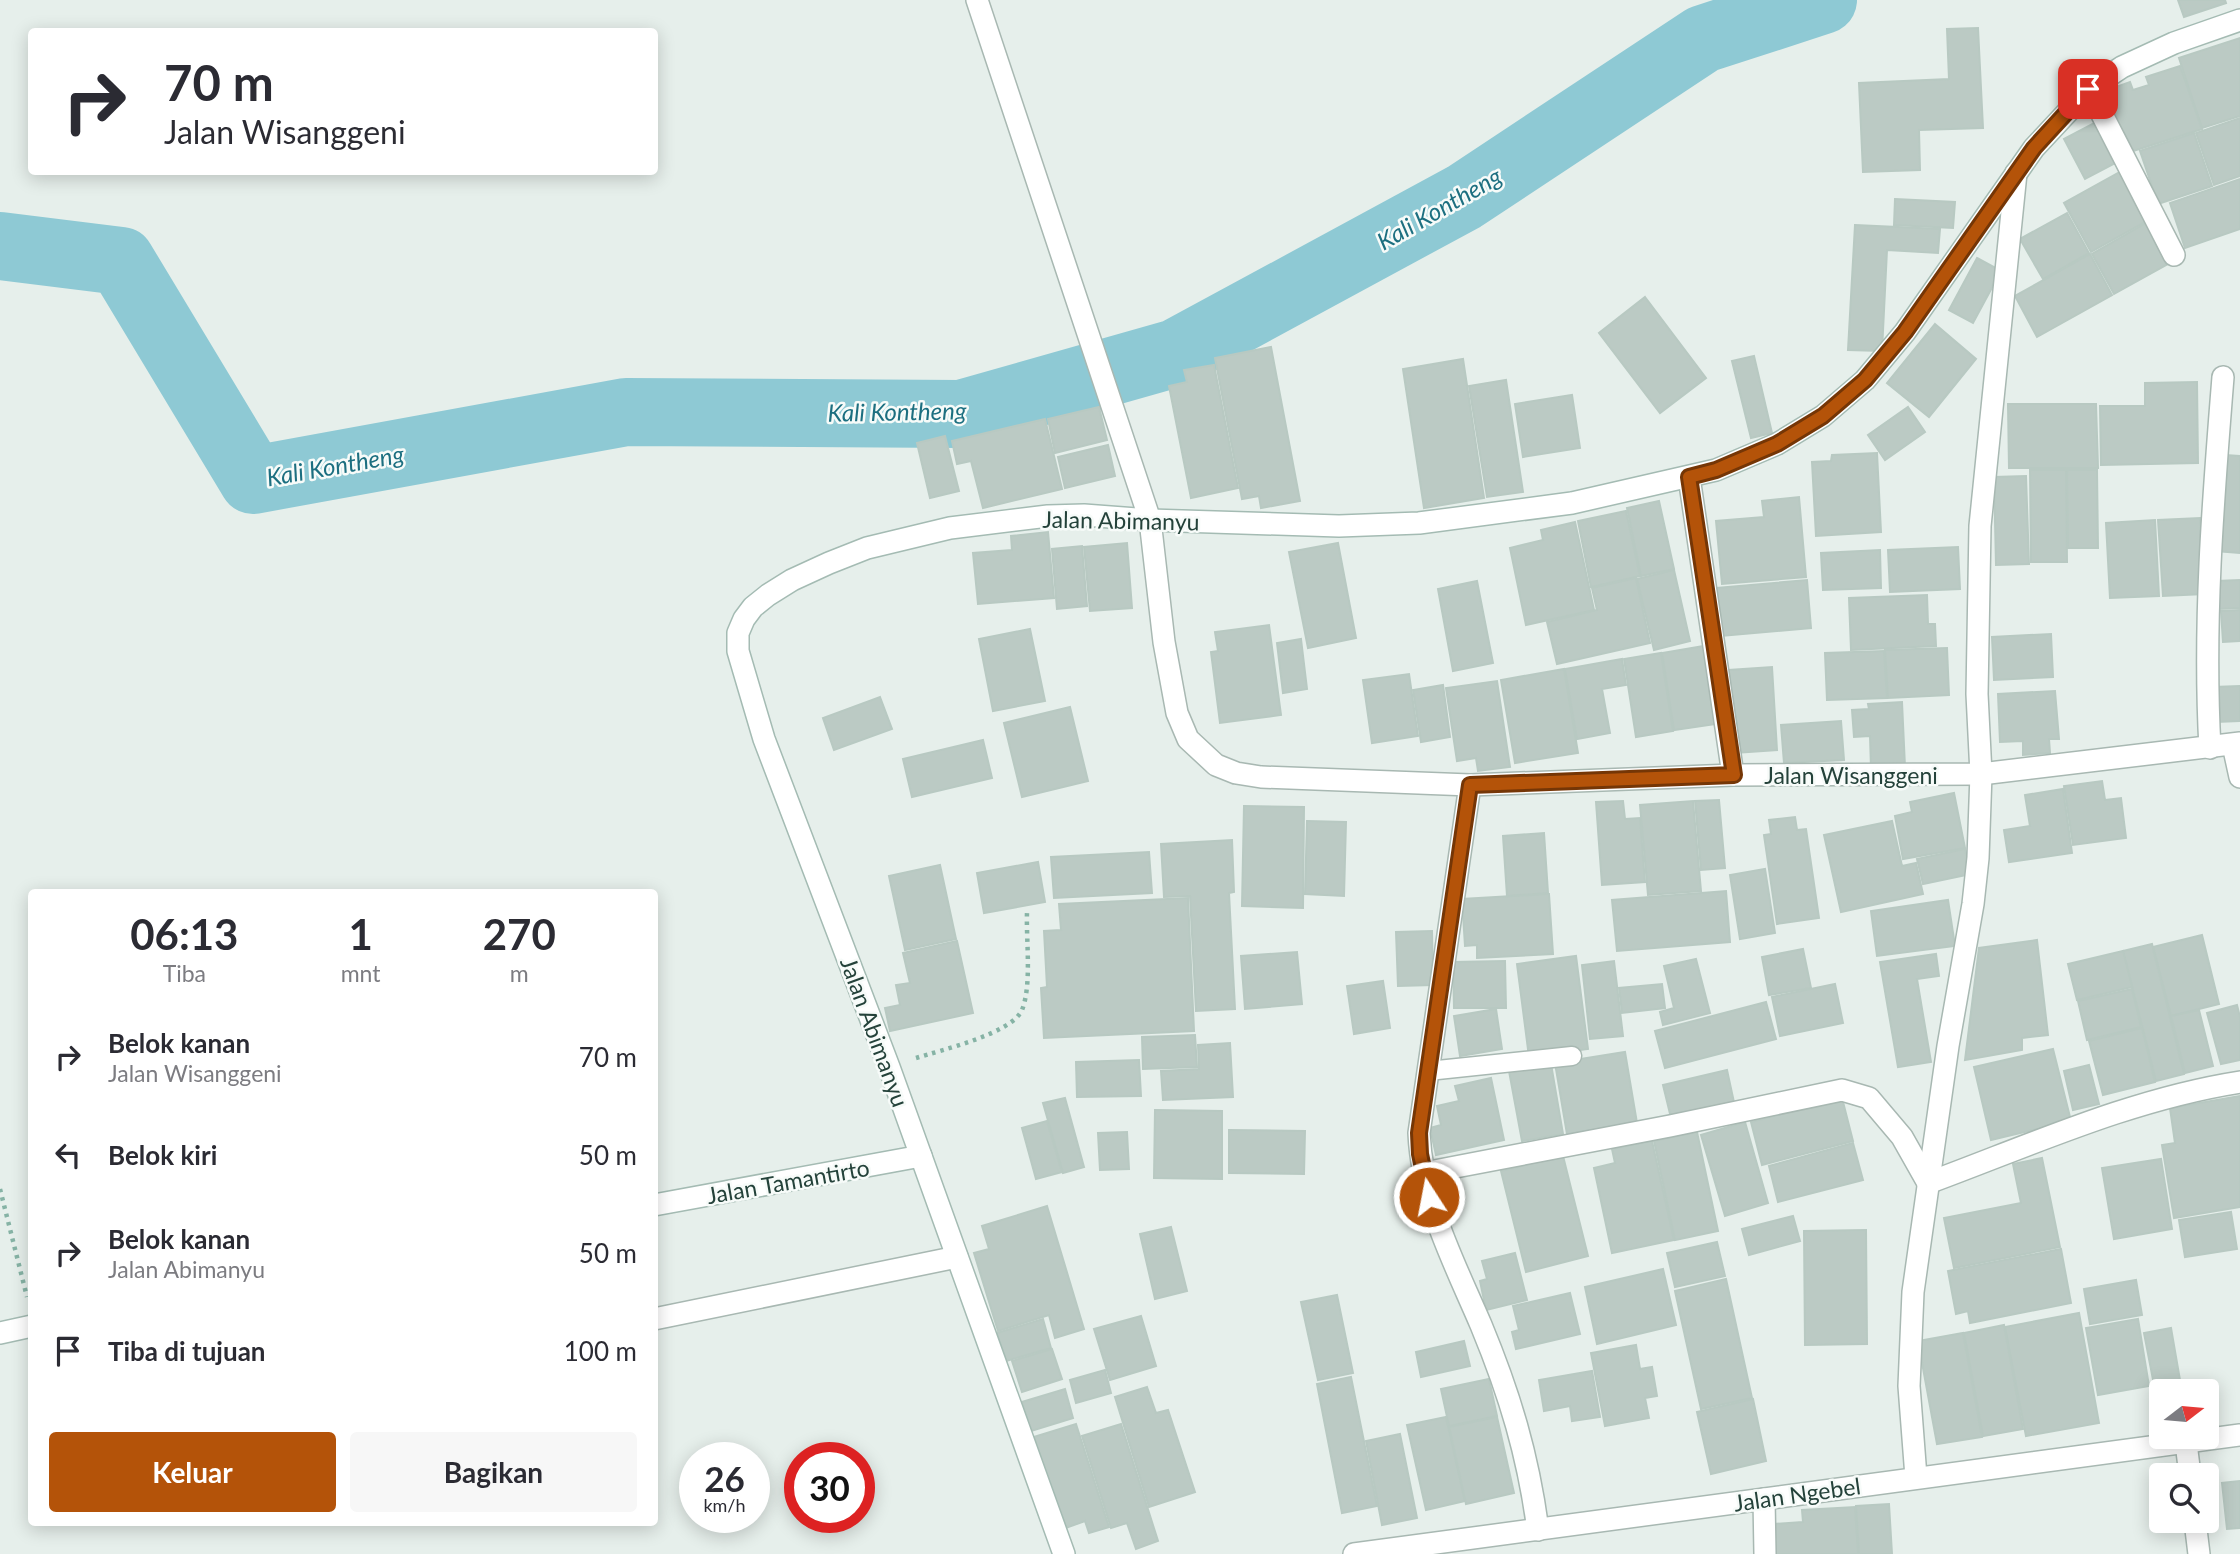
<!DOCTYPE html>
<html lang="id">
<head>
<meta charset="utf-8">
<style>
	:root { --surface:#fff; --page:#f7f7f7; --text:#2b2b33; --muted:#7c7c81; --accent:#b45309 }
	body { margin:0; font-family:Lato,sans-serif; background:var(--page); color:var(--text); height:100vh; display:flex; flex-direction:column; font-size:26px; white-space:nowrap }
	* { box-sizing:border-box; margin:0 }
	p { font-size:23px; color:var(--muted) }
	.icon { flex:none; width:38px; height:38px; fill:none; stroke:currentColor; stroke-width:2; stroke-linecap:round; stroke-linejoin:round }
	.map { position:relative; flex:1; overflow:hidden }
	.panel { position:absolute; left:28px; top:889px; width:630px; height:637px; display:flex; flex-direction:column; background:var(--surface); border-radius:7px; box-shadow:0 4px 18px #0003 }
	.panel>* { flex:none }
	.guide { position:absolute; left:28px; top:28px; width:630px; height:147px; border-radius:7px; box-shadow:0 4px 18px #0003; background:#fff; color:var(--text); overflow:hidden }
	.needle { width:46px; rotate:74deg }
	.fabs { position:absolute; left:2149px; top:1379px; display:grid; gap:14px }
	.fabs a { display:grid; place-items:center; width:70px; height:70px; border-radius:7px; background:var(--surface); box-shadow:0 4px 18px #0003; font-size:35px }
	.speed { position:absolute; left:679px; top:1442px; display:flex; gap:14px; font-size:35px; font-weight:700; text-align:center }
	.speed>* { display:grid; place-content:center; width:91px; height:91px; border-radius:50%; background:var(--surface); box-shadow:0 4px 18px #0003; line-height:1 }
	.speed small { font-size:18px; font-weight:400 }
	.speed .limit { border:10px solid #d22; background:#fff; color:#111 }
	.pin { position:absolute; display:grid; place-items:center; width:60px; height:60px; color:#fff; margin:-30px; border-radius:14px; box-shadow:0 4px 10px #0006 }
	.me { position:absolute; width:77px; margin:-38px; rotate:349deg; stroke-linejoin:round; filter:drop-shadow(0 0 5px #0008) }
	.turn { display:flex; align-items:center; gap:24px; height:147px; padding:0 21px; font-size:32px }
	.turn .icon { width:91px; height:91px; stroke-width:2.5 }
	.turn b { display:block; font-size:49px; line-height:60px }
	.eta { display:flex; justify-content:space-evenly; align-items:center; height:119px; text-align:center }
	.eta b { font-size:42px; font-weight:700; line-height:49px }
	.action { display:flex; gap:14px; margin-top:auto; padding:14px 21px }
	.action a { flex:1; height:80px; border-radius:7px; background:var(--accent); color:#fff; font-size:28px; font-weight:700; line-height:80px; text-align:center }
	.action a+a { background:var(--page); color:var(--text) }
	ul { padding:0; list-style:none }
	li { display:flex; align-items:center; gap:21px; height:98px; padding:0 21px }
	li div { flex:1 }
	li b { display:block; font-size:26px }
	li em { font-style:normal }
	.map>svg:first-child { display:block }
</style>
</head>
<body>
<div class="map">
<svg width="2240" height="1554" viewBox="0 0 2240 1554">
	<rect width="100%" height="100%" fill="#e6efeb"/>
	<g fill="none" stroke-linecap="round" stroke-linejoin="round">
		<path stroke="#8ec9d4" stroke-width="68" d="M0,246L121,261L253,480L626,412L961,414L1176,353L1464,197L1703,39L1823,0"/>
	</g>
	<g fill="#bbcac4" stroke="#b8c9c2" stroke-width="2">
		<path d="M2178,0H2225L2226,3L2184,17Z"/>
		<path d="M1978,28L1983,128L1919,130L1920,170L1863,172L1859,83L1949,79L1947,29Z"/>
		<path d="M2240,38V116L2202,128L2179,58Z"/>
		<path d="M2180,66L2202,129L2133,151L2102,92L2130,82L2133,90L2149,85L2146,77Z"/>
		<path d="M2240,118V176L2214,185L2196,133Z"/>
		<path d="M2098,121L2119,161L2085,179L2064,139Z"/>
		<path d="M2194,133L2212,186L2158,204L2140,151Z"/>
		<path d="M2125,169L2152,218L2091,252L2064,203Z"/>
		<path d="M2240,179V229L2185,248L2170,203Z"/>
		<path d="M1895,199L1955,202L1953,228L1894,225Z"/>
		<path d="M2067,213L2089,253L2043,279L2020,239Z"/>
		<path d="M2153,219L2175,260L2114,294L2092,254Z"/>
		<path d="M1855,225L1940,229L1938,253L1887,250L1882,351L1848,350Z"/>
		<path d="M2090,254L2112,295L2037,337L2015,296Z"/>
		<path d="M1977,258L2001,271L1973,323L1949,310Z"/>
		<path d="M1645,297L1706,378L1660,413L1599,333Z"/>
		<path d="M1935,324L1976,359L1929,417L1887,383Z"/>
		<path d="M1271,347L1300,501L1261,508L1259,496L1242,499L1215,358Z"/>
		<path d="M1754,356L1772,433L1751,438L1732,361Z"/>
		<path d="M1463,359L1484,498L1424,508L1403,369Z"/>
		<path d="M1214,365L1238,488L1191,498L1169,386L1187,382L1184,370Z"/>
		<path d="M1506,380L1523,492L1487,497L1469,386Z"/>
		<path d="M2197,382L2198,463L2101,465L2100,406H2145V383Z"/>
		<path d="M1572,395L1580,448L1523,457L1515,404Z"/>
		<path d="M2008,404H2096L2098,468H2009Z"/>
		<path d="M1099,407L1107,440L1055,453L1048,419Z"/>
		<path d="M1908,407L1925,432L1885,460L1868,435Z"/>
		<path d="M1045,419L1062,489L983,508L971,461L957,464L952,441Z"/>
		<path d="M945,436L959,491L930,498L917,443Z"/>
		<path d="M1108,445L1115,476L1065,488L1058,457Z"/>
		<path d="M1877,453L1881,532L1816,536L1812,462L1831,461L1832,455Z"/>
		<path d="M2225,455L2240,456V553L2216,551Z"/>
		<path d="M2030,470H2066L2067,562H2031Z"/>
		<path d="M2067,470H2097L2098,548H2068Z"/>
		<path d="M2026,476L2029,564L1996,565L1994,477Z"/>
		<path d="M1799,497L1806,577L1722,584L1716,521L1764,517L1762,501Z"/>
		<path d="M1659,501L1674,569L1641,576L1627,508Z"/>
		<path d="M1626,511L1640,576L1591,587L1578,521Z"/>
		<path d="M2200,518L2204,594L2163,596L2158,520Z"/>
		<path d="M2155,520L2159,596L2110,598L2106,523Z"/>
		<path d="M1575,522L1594,610L1526,625L1510,548L1543,540L1541,530Z"/>
		<path d="M1048,532L1054,598L978,604L973,553L1012,550L1011,536Z"/>
		<path d="M1127,543L1132,608L1090,611L1084,547Z"/>
		<path d="M1338,543L1356,638L1308,648L1289,552Z"/>
		<path d="M1082,546L1087,606L1057,609L1052,549Z"/>
		<path d="M1958,547L1960,589L1890,592L1888,550Z"/>
		<path d="M1880,550L1881,588L1823,590L1821,553Z"/>
		<path d="M1674,570L1690,641L1654,650L1637,579Z"/>
		<path d="M1636,578L1650,643L1557,664L1547,622L1597,610L1592,588Z"/>
		<path d="M1807,580L1811,628L1721,636L1717,588Z"/>
		<path d="M2240,580V608L2219,609L2217,581Z"/>
		<path d="M1477,581L1493,663L1453,671L1438,589Z"/>
		<path d="M1927,595L1928,624H1935L1936,646L1851,650L1849,598Z"/>
		<path d="M2240,610V641L2223,642L2221,611Z"/>
		<path d="M1269,625L1281,715L1220,723L1211,652L1218,651L1215,632Z"/>
		<path d="M1030,629L1045,701L993,711L979,639Z"/>
		<path d="M2051,634L2053,677L1994,680L1992,637Z"/>
		<path d="M1301,639L1307,689L1283,693L1277,643Z"/>
		<path d="M1704,646L1716,724L1674,730L1662,653Z"/>
		<path d="M1947,648L1949,695L1888,698L1885,650Z"/>
		<path d="M1884,651L1887,698L1827,700L1825,653Z"/>
		<path d="M1661,653L1673,731L1636,737L1624,659Z"/>
		<path d="M1622,659L1626,685L1602,689L1610,733L1577,739L1565,669Z"/>
		<path d="M1772,667L1777,750L1735,753L1729,670Z"/>
		<path d="M1564,669L1578,753L1515,763L1501,680Z"/>
		<path d="M1409,674L1418,736L1372,743L1363,680Z"/>
		<path d="M1497,681L1510,767L1478,771L1476,758L1457,761L1446,688Z"/>
		<path d="M1443,685L1450,737L1421,742L1413,690Z"/>
		<path d="M2240,686V721L2216,722L2214,687Z"/>
		<path d="M2055,691L2059,739H2049L2050,753L2023,755V741L2000,742L1998,694Z"/>
		<path d="M880,697L892,729L834,750L823,718Z"/>
		<path d="M1902,702L1905,767L1871,768L1870,736L1854,737L1852,710L1869,709L1868,704Z"/>
		<path d="M1070,707L1088,781L1022,797L1004,723Z"/>
		<path d="M1841,721L1844,760L1784,763L1781,725Z"/>
		<path d="M983,740L992,778L912,797L903,759Z"/>
		<path d="M2102,781L2105,800L2121,798L2126,838L2073,845L2064,786Z"/>
		<path d="M2063,789L2072,853L2009,862L2004,830L2030,826L2025,795Z"/>
		<path d="M1954,793L1965,848L1903,859L1895,816L1912,812L1910,802Z"/>
		<path d="M1719,800L1725,868L1701,870L1695,801Z"/>
		<path d="M1623,801L1625,819L1640,818L1645,882L1602,885L1596,802Z"/>
		<path d="M1693,801L1701,891L1648,895L1640,805Z"/>
		<path d="M1244,806L1304,807L1303,908L1242,906Z"/>
		<path d="M1795,817L1797,830L1806,829L1819,918L1777,924L1764,835L1771,834L1769,820Z"/>
		<path d="M1307,821L1346,822L1344,896L1305,894Z"/>
		<path d="M1892,821L1902,866L1916,863L1923,894L1841,912L1824,835Z"/>
		<path d="M1544,833L1548,893L1507,896L1503,836Z"/>
		<path d="M1232,840L1234,892L1229,893L1235,1009L1196,1011L1190,896L1164,897L1161,844Z"/>
		<path d="M1965,849L1971,874L1923,884L1917,859Z"/>
		<path d="M1149,852L1152,893L1054,898L1051,857Z"/>
		<path d="M1038,862L1045,902L984,913L977,873Z"/>
		<path d="M940,865L956,939L905,950L889,876Z"/>
		<path d="M1765,869L1775,933L1740,939L1730,875Z"/>
		<path d="M1726,891L1730,942L1617,951L1612,900Z"/>
		<path d="M1549,894L1553,954L1477,958V945L1465,946L1462,899Z"/>
		<path d="M1188,898L1194,1031L1044,1038L1041,988L1047,987L1044,931L1061,930L1059,904Z"/>
		<path d="M1948,900L1955,946L1877,956L1871,911Z"/>
		<path d="M1432,931L1433,985L1398,986L1396,932Z"/>
		<path d="M2202,935L2219,1004L2171,1016L2153,947Z"/>
		<path d="M2037,940L2048,1035L2022,1038V1050L1965,1060L1979,948Z"/>
		<path d="M957,941L973,1013L890,1031L885,1008L900,1005L896,985L910,983L903,953Z"/>
		<path d="M2152,944L2184,1074L2156,1081L2123,951Z"/>
		<path d="M1803,949L1811,988L1769,995L1762,957Z"/>
		<path d="M2123,951L2132,987L2077,1000L2068,964Z"/>
		<path d="M1297,952L1302,1004L1245,1009L1241,956Z"/>
		<path d="M1936,954L1939,976L1917,979L1931,1062L1898,1067L1880,962Z"/>
		<path d="M1576,956L1588,1049L1529,1057L1517,964Z"/>
		<path d="M1696,959L1710,1013L1663,1025L1660,1012L1674,1008L1664,966Z"/>
		<path d="M1505,961L1506,1008H1454L1453,962Z"/>
		<path d="M1614,961L1623,1036L1590,1039L1582,965Z"/>
		<path d="M1383,981L1390,1028L1354,1034L1347,986Z"/>
		<path d="M1662,984L1665,1008L1622,1013L1619,988Z"/>
		<path d="M1835,984L1843,1023L1780,1036L1772,997Z"/>
		<path d="M2132,989L2141,1027L2087,1040L2078,1001Z"/>
		<path d="M1766,1002L1776,1039L1665,1068L1655,1031Z"/>
		<path d="M2237,1005L2240,1017V1060L2221,1064L2207,1013Z"/>
		<path d="M1496,1009L1502,1049L1460,1056L1454,1016Z"/>
		<path d="M2199,1010L2213,1066L2185,1073L2171,1016Z"/>
		<path d="M2142,1028L2155,1082L2103,1095L2089,1041Z"/>
		<path d="M1195,1035L1197,1067L1143,1069L1142,1037Z"/>
		<path d="M1230,1043L1233,1097L1163,1100L1161,1071L1199,1069L1198,1045Z"/>
		<path d="M2053,1049L2071,1121L1991,1140L1974,1067Z"/>
		<path d="M1625,1052L1637,1123L1567,1134L1555,1063Z"/>
		<path d="M1139,1060L1141,1096L1077,1097L1076,1062Z"/>
		<path d="M1551,1064L1563,1134L1522,1141L1509,1071Z"/>
		<path d="M2089,1065L2099,1104L2073,1110L2064,1071Z"/>
		<path d="M1727,1070L1735,1107L1672,1122L1663,1085Z"/>
		<path d="M1491,1078L1504,1140L1436,1155L1430,1128L1441,1125L1437,1106L1459,1101L1455,1086Z"/>
		<path d="M2240,1096V1207L2174,1218L2162,1145L2175,1143L2170,1108Z"/>
		<path d="M1065,1098L1084,1167L1063,1173L1043,1103Z"/>
		<path d="M1842,1098L1853,1141L1762,1165L1751,1122Z"/>
		<path d="M1155,1110L1222,1111V1179L1154,1178Z"/>
		<path d="M1047,1121L1062,1172L1036,1179L1022,1128Z"/>
		<path d="M1745,1122L1768,1203L1725,1216L1701,1135Z"/>
		<path d="M1229,1130L1305,1131L1304,1174L1229,1173Z"/>
		<path d="M1127,1132L1129,1169L1100,1170L1098,1133Z"/>
		<path d="M1697,1132L1718,1231L1675,1240L1654,1141Z"/>
		<path d="M1652,1141L1674,1240L1612,1253L1594,1168L1615,1163L1612,1149Z"/>
		<path d="M1853,1143L1863,1180L1778,1202L1769,1166Z"/>
		<path d="M1563,1156L1588,1256L1526,1272L1501,1171Z"/>
		<path d="M2042,1158L2060,1247L1954,1268L1944,1218L2021,1203L2013,1164Z"/>
		<path d="M2161,1159L2172,1229L2114,1239L2102,1168Z"/>
		<path d="M1047,1206L1084,1329L1055,1338L1049,1315L998,1331L974,1253L989,1249L982,1226Z"/>
		<path d="M2231,1212L2237,1249L2185,1257L2179,1220Z"/>
		<path d="M1793,1216L1800,1241L1749,1255L1742,1229Z"/>
		<path d="M1171,1227L1187,1291L1155,1299L1140,1234Z"/>
		<path d="M1866,1230L1867,1344L1805,1345L1804,1231Z"/>
		<path d="M1717,1242L1725,1276L1675,1287L1667,1253Z"/>
		<path d="M2061,1249L2071,1303L1970,1323L1968,1311L1956,1314L1948,1271Z"/>
		<path d="M1515,1253L1527,1300L1486,1310L1480,1281L1487,1279L1482,1261Z"/>
		<path d="M1663,1269L1676,1325L1597,1344L1585,1287Z"/>
		<path d="M1726,1279L1752,1398L1701,1409L1675,1291Z"/>
		<path d="M2136,1280L2142,1315L2090,1324L2084,1289Z"/>
		<path d="M1570,1293L1580,1334L1516,1349L1512,1332L1519,1330L1513,1306Z"/>
		<path d="M1337,1295L1353,1373L1318,1380L1301,1302Z"/>
		<path d="M2079,1313L2099,1423L2026,1436L2005,1327Z"/>
		<path d="M1141,1316L1156,1366L1110,1380L1094,1329Z"/>
		<path d="M1043,1319L1051,1348L1006,1361L997,1333Z"/>
		<path d="M2138,1319L2149,1386L2098,1395L2086,1328Z"/>
		<path d="M2004,1325L2023,1429L1983,1436L1964,1333Z"/>
		<path d="M2171,1328L2181,1386L2155,1390L2144,1333Z"/>
		<path d="M1963,1333L1982,1437L1937,1444L1918,1341Z"/>
		<path d="M1464,1341L1470,1366L1421,1377L1416,1352Z"/>
		<path d="M1636,1345L1640,1369L1652,1367L1657,1396L1645,1398L1649,1418L1605,1426L1591,1353Z"/>
		<path d="M1052,1349L1062,1379L1022,1392L1012,1361Z"/>
		<path d="M1105,1370L1111,1393L1076,1403L1070,1380Z"/>
		<path d="M1592,1371L1600,1417L1572,1421L1570,1406L1544,1411L1539,1380Z"/>
		<path d="M1351,1377L1377,1506L1342,1513L1317,1384Z"/>
		<path d="M1489,1379L1497,1416L1449,1426L1441,1389Z"/>
		<path d="M1147,1387L1156,1413L1168,1410L1195,1492L1149,1507L1115,1397Z"/>
		<path d="M1065,1389L1073,1418L1031,1431L1022,1402Z"/>
		<path d="M1753,1399L1766,1461L1711,1474L1697,1412Z"/>
		<path d="M1446,1417L1465,1501L1426,1510L1407,1425Z"/>
		<path d="M1497,1417L1514,1493L1466,1504L1449,1427Z"/>
		<path d="M1076,1424L1109,1527L1089,1533L1085,1521L1063,1529L1034,1437Z"/>
		<path d="M1121,1424L1158,1541L1136,1549L1127,1523L1111,1528L1082,1436Z"/>
		<path d="M1400,1434L1417,1518L1382,1525L1366,1441Z"/>
		<path d="M2240,1481V1528L2227,1529L2222,1483Z"/>
		<path d="M1889,1504L1892,1554H1859L1856,1506Z"/>
		<path d="M1855,1507L1858,1554H1776L1774,1524L1803,1522L1802,1510Z"/>
	</g>
	<g fill="none" stroke-linecap="round" stroke-linejoin="round">
		<defs>
			<path id="lane" d="M1428,1071L1572,1056"/>
			<g id="street">
				<path d="M977,0L1150,520L1164,642L1177,713L1188,739L1216,765L1236,773L1261,777L1470,785L1733,775L1981,774L2240,743"/>
				<path d="M2089,89L2174,255"/>
				<path d="M1689,477L1733,775"/>
				<path d="M2233,745L2240,777"/>
				<path d="M2210,748C2203,624 2213,501 2223,377"/>
				<path d="M1470,785L1419,1133C1422,1202 1454,1262 1481,1325C1510,1395 1528,1455 1538,1530"/>
				<path d="M1424,1173L1670,1126L1842,1090L1869,1098L1902,1137L1928,1183C2031,1145 2131,1099 2240,1082"/>
				<path d="M654,1319L957,1257"/>
				<path d="M2186,1443L2190,1475"/>
				<path d="M1916,1477L1909,1386L1913,1292L1948,1046L1973,904L1978,858L1981,774L1977,694L1980,526L2016,173"/>
				<path d="M1764,1499L1765,1554"/>
				<path d="M2195,1521L2199,1554"/>
				<path d="M1354,1554L2240,1435"/>
			</g>
			<g id="secondary">
				<path d="M654,1205L921,1156"/>
				<path d="M0,1333L32,1326"/>
				<path d="M1064,1554L889,1067L764,739L738,651V633L744,619L753,607L768,595L792,580L829,563L867,548L950,528L1048,516L1084,515L1150,520L1339,526L1419,523L1572,503L1716,470L1777,444L1823,416L1865,380L1905,332L2034,148L2089,89L2122,67L2174,43L2240,20"/>
			</g>
		</defs>
		<use href="#lane" stroke="#a8b8b2" stroke-width="21"/>
		<use href="#street" stroke="#a8b8b2" stroke-width="24"/>
		<use href="#secondary" stroke="#a4bbb3" stroke-width="24"/>
		<g stroke="#86b3a5" stroke-width="4.5" stroke-dasharray="3.5 5" stroke-linecap="butt">
			<path d="M916,1058C941,1050 1011,1034 1022,1010C1032,985 1026,940 1027,913"/>
			<path d="M0,1189L27,1297"/>
		</g>
		<use href="#lane" stroke="#fff" stroke-width="18"/>
		<use href="#street" stroke="#fff" stroke-width="21"/>
		<use href="#secondary" stroke="#fff" stroke-width="21"/>
	</g>
	<g fill="none" stroke-linecap="round" stroke-linejoin="round">
		<defs>
			<path id="route" d="M1429,1197L1420,1154L1419,1133L1470,785L1734,775L1689,477L1716,470L1777,444L1823,416L1865,380L1905,332L2034,148L2088,89"/>
		</defs>
		<use href="#route" stroke="#753606" stroke-width="18"/>
		<use href="#route" stroke="#b45309" stroke-width="12"/>
	</g>
	<g text-anchor="middle" dominant-baseline="central" stroke-width="5" stroke-linejoin="round" paint-order="stroke">
		<g font-size="23" fill="#24423a" stroke="#f7fbf9">
			<text transform="translate(1121 520) rotate(1)">Jalan Abimanyu</text>
			<text x="1851" y="775">Jalan Wisanggeni</text>
			<text transform="translate(875 1032) rotate(70)">Jalan Abimanyu</text>
			<text transform="translate(788 1181) rotate(-10)">Jalan Tamantirto</text>
			<text transform="translate(1797 1494) rotate(-8)">Jalan Ngebel</text>
		</g>
		<g font-size="24" font-style="italic" fill="#1c6f80" stroke="#f7fbf9">
			<text transform="translate(1439 208) rotate(-30)">Kali Kontheng</text>
			<text transform="translate(897 411) rotate(-1)">Kali Kontheng</text>
			<text transform="translate(335 465) rotate(-10)">Kali Kontheng</text>
		</g>
	</g>
</svg>
<div class="fabs">
<a><svg class="needle" viewBox="-14 -14 28 28"><path d="M0-13l5 13h-10z" fill="#e53935"/><path d="M0 13l5-13h-10z" fill="#7c7c81"/></svg></a>
<a><svg class="icon" aria-label="search" viewBox="0 0 24 24"><circle cx="10" cy="10" r="6"/><path d="M15 15l6 6"/></svg></a>
</div>
<div class="speed"><div>26<small>km/h</small></div><div class="limit">30</div></div>
<div class="pin" style="left:2088px;top:89px;background:#d93025"><svg class="icon" aria-label="arrive" viewBox="0 0 24 24"><path d="M6 21V4h12l-3 4 3 4H6"/></svg></div>
<svg class="me" style="left:1429px;top:1197px" viewBox="-20 -20 40 40"><circle r="17" fill="#b45309" stroke="#fff" stroke-width="3"/><path d="M0-11L8 9 0 5-8 9z" fill="#fff"/></svg>
<div class="guide">
<div class="turn"><svg class="icon" aria-label="right" viewBox="0 0 24 24"><path d="M7 20v-9h11M14 6l5 5-5 5"/></svg><div><b>70 m</b>Jalan Wisanggeni</div></div>
</div>
<section class="panel">
<div class="eta">
<div><b>06:13</b><p>Tiba</p></div>
<div><b>1</b><p>mnt</p></div>
<div><b>270</b><p>m</p></div>
</div>
<ul>
<li><svg class="icon" aria-label="right" viewBox="0 0 24 24"><path d="M7 20v-9h11M14 6l5 5-5 5"/></svg><div><b>Belok kanan</b><p>Jalan Wisanggeni</p></div><em>70 m</em></li>
<li><svg class="icon" aria-label="left" viewBox="0 0 24 24"><path d="M17 20v-9H6M10 6l-5 5 5 5"/></svg><div><b>Belok kiri</b></div><em>50 m</em></li>
<li><svg class="icon" aria-label="right" viewBox="0 0 24 24"><path d="M7 20v-9h11M14 6l5 5-5 5"/></svg><div><b>Belok kanan</b><p>Jalan Abimanyu</p></div><em>50 m</em></li>
<li><svg class="icon" aria-label="arrive" viewBox="0 0 24 24"><path d="M6 21V4h12l-3 4 3 4H6"/></svg><div><b>Tiba di tujuan</b></div><em>100 m</em></li>
</ul>
<div class="action"><a>Keluar</a><a>Bagikan</a></div>
</section>
</div>
</body>
</html>
